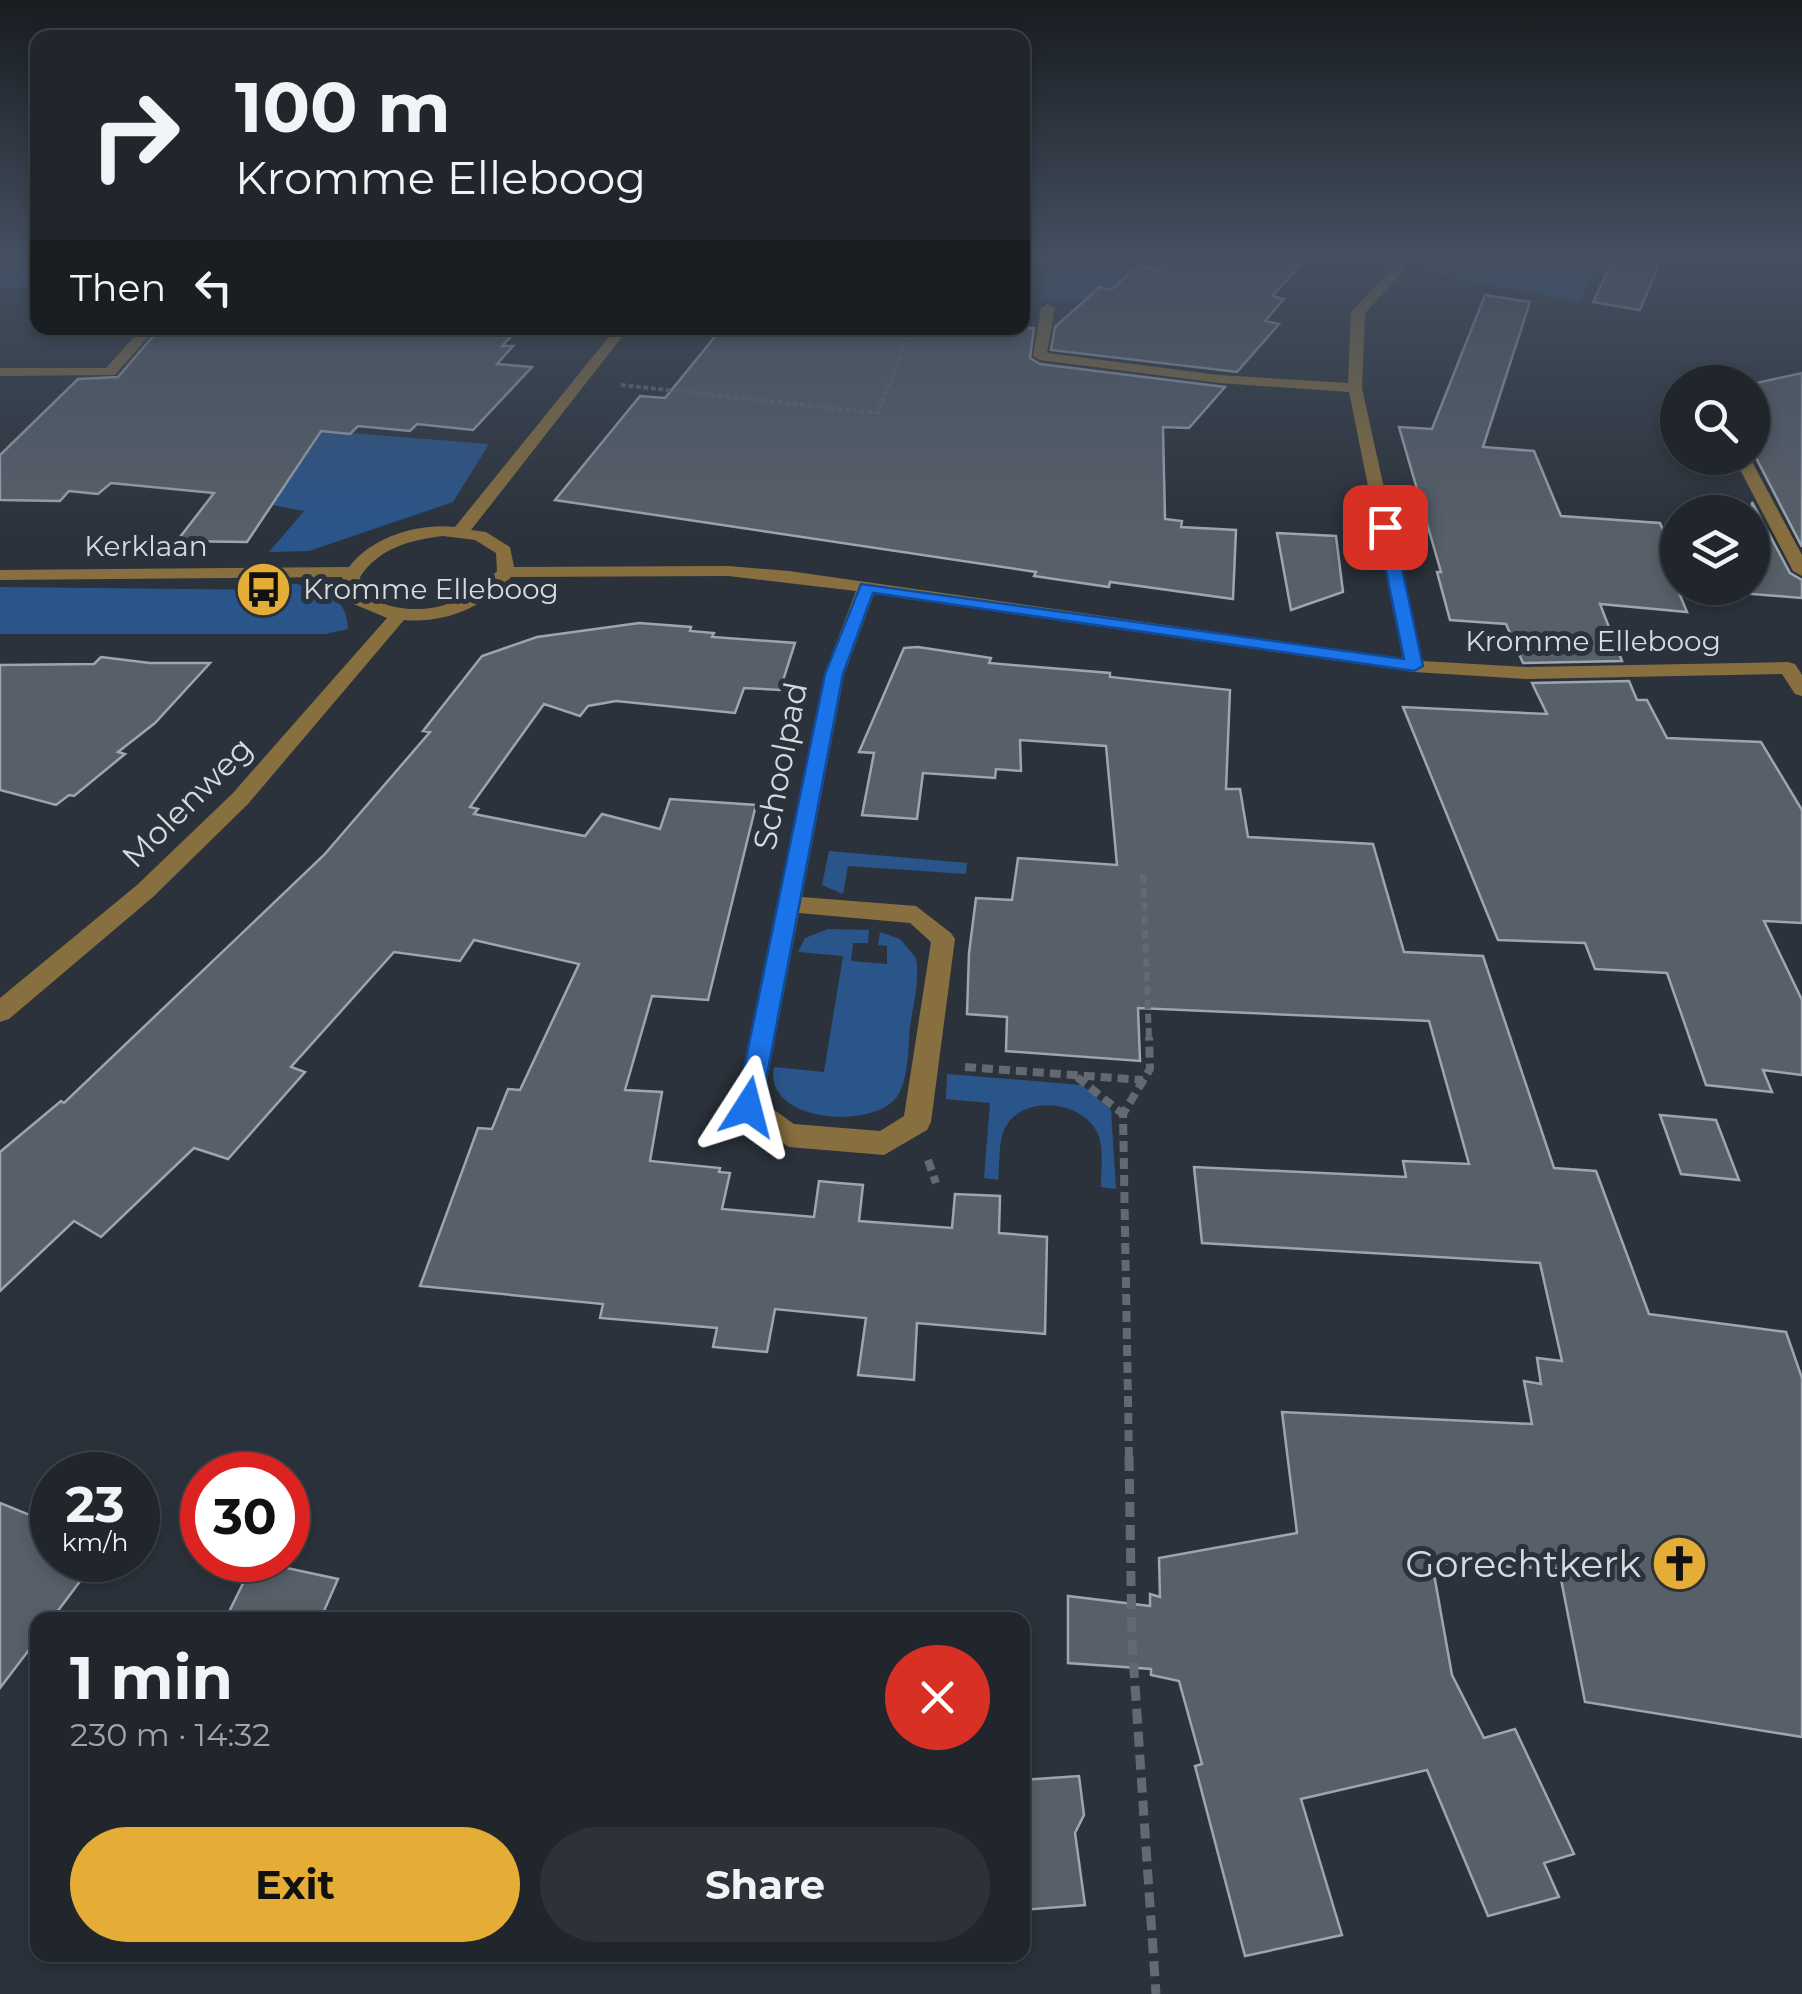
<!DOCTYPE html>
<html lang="en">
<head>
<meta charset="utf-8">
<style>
	:root { --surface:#20262c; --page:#2d3238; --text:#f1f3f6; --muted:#a2a5a9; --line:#3d4348; --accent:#e5ad35 }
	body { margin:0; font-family:Montserrat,sans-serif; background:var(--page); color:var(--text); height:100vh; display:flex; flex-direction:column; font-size:38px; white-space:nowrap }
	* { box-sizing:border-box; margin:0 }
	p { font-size:32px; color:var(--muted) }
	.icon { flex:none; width:55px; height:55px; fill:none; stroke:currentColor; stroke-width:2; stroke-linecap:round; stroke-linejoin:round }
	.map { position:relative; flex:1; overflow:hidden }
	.details { position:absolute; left:30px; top:1612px; width:1000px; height:350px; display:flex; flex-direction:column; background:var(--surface); border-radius:20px; box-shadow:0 5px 15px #0003,0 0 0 2px var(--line) }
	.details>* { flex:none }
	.guide { position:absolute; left:30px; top:30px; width:1000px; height:305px; border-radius:20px; box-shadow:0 5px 15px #0003,0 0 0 2px var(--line); background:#20262c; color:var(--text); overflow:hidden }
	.buttons { position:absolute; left:1660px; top:365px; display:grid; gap:20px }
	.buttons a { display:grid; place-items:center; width:110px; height:110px; border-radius:50%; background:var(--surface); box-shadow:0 5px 15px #0003,0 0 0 2px var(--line); font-size:50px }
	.speed { position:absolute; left:30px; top:1452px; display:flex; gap:20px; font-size:50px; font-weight:700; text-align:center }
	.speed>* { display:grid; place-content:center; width:130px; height:130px; border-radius:50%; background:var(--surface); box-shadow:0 5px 15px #0003,0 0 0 2px var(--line); line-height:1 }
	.speed small { font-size:25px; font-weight:400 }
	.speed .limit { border:15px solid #d22; background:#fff; color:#111 }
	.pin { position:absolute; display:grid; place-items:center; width:85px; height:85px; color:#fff; margin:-42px; border-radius:20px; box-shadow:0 5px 15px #0006 }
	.me { position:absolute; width:110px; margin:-55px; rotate:9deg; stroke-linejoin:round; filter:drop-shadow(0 0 8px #0008) }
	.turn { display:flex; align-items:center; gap:35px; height:210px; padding:0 40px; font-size:45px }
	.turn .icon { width:130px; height:130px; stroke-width:2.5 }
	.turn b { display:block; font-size:70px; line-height:85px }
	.then { display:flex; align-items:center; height:95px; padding:0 40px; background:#0003; gap:20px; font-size:38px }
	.round { display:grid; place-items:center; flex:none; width:105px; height:105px; border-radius:52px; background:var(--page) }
	.summary { display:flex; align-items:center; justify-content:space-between; height:170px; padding:0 40px }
	h1 { font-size:60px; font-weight:700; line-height:75px }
	.cta { display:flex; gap:20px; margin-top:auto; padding:20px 40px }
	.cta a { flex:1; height:115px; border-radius:60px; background:var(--accent); color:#111; font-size:40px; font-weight:700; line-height:115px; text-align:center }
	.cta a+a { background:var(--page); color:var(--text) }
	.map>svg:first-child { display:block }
</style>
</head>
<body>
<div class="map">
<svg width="1802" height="1994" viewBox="0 0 1802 1994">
	<rect width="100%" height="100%" fill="#2b323b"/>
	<g fill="#2a558a">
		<rect x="0" y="255" width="37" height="33"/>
		<path d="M1022,255H1174L1157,270L1138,266L1112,289L1100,287L1084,301L1038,299L1050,267L1023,264Z"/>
		<path d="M1433,255H1597L1603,256L1580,302L1419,271Z"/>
		<path d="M315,430L489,444L453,502L309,551L269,552L304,511L193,490Z"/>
		<path d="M286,583C317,586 347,592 348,629L325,634H0V587L278,590Z"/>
		<path d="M829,851L967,863L966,874L848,866L843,894L822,885Z"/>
		<path d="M828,929L869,930L868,943H853L851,961L887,964V946L878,945L880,932L900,939L916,958C920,980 913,1005 910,1027C908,1048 909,1077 898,1095C876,1131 762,1123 774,1067L824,1072L843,956L798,952L805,938Z"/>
		<path d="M947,1074L1082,1085L1111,1110L1116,1189L1101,1187C1101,1173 1103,1154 1100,1140C1090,1101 1025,1093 1006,1126C998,1139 1000,1164 998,1180L984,1178L990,1103L946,1099Z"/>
	</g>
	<g fill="#575f69" stroke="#9ca5b0" stroke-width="2.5">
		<path d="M1174,255H1310L1272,296L1284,299L1265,321L1279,324L1237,372L1051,350L1055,327L1100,287L1111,290L1137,266L1157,270Z"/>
		<path d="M1615,256L1659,264L1640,310L1593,302Z"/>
		<path d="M1485,295L1530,302L1483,447L1534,451L1561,516L1660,523L1668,541L1678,542V588H1752V502L1790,573L1802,580V598L1677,588L1687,612L1600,604L1622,661L1523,663L1506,624L1450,620L1437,572H1441L1399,427L1432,429Z"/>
		<path d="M160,328H519L502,346H513L497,364L532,367L473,430L417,424L410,431L358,426L350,434L321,431L247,542L177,541L214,493L111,483L98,494L69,491L60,501L0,500V455L78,379L118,377Z"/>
		<path d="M722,328H1034L1030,358L1040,364L1225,387L1189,428L1163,427L1165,519L1182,521L1181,527L1236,530L1233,599L1110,582L1109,587L1034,576L1036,572L555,500L640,396L665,398Z"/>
		<path d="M1802,373V547L1752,450V384Z"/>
		<path d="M1277,533L1336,536L1343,592L1291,610Z"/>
		<path d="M639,623L691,627L690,631L714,633L712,637L795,643L780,690L744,688L735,713L616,701L588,706L580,716L544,704L470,807L478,809L474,814L585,836L602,814L660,829L670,799L756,805L708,1000L652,996L625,1090L662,1092L650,1161L720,1168L719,1172L730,1173L722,1209L814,1217L819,1181L839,1183L863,1185L859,1221L952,1228L955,1194L1000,1196L999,1233L1047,1237L1045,1334L917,1323L914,1380L858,1375L866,1318L775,1309L767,1352L713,1347L717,1328L600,1318L603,1304L420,1286L478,1128L492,1129L508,1089L520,1090L579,964L474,940L460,961L394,952L291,1067L305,1072L228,1159L194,1148L101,1237L74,1221L0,1291V1152L61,1101L64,1103L324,855L430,732L423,731L482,656L537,637Z"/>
		<path d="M918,647L991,658L989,663L1110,673V677L1230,690L1226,789H1240L1248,837L1373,844L1404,952L1483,956L1554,1168L1596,1171L1649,1314L1786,1332L1802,1378V1737L1585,1702L1559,1569L1432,1563L1452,1675L1484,1738L1515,1729L1574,1854L1544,1863L1559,1897L1488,1916L1427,1770L1301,1799L1342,1935L1245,1956L1195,1766L1202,1764L1179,1681L1151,1675V1669L1068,1663V1596L1150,1606V1594L1160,1597L1159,1558L1297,1533L1282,1412L1532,1424L1524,1381L1541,1384L1537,1358L1562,1361L1540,1263L1202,1243L1194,1167L1406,1177L1403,1161L1469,1164L1429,1021L1138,1008L1140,1061L1006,1051L1007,1017L967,1014L969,953L976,898L1012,900L1018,858L1117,865L1106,746L1020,740L1021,771L996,769L995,778L923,773L917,819L862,815L874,753L859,752L904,648Z"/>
		<path d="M101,657L150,663H210L155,723L118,752L125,754L74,796L69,795L56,805L0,790V665L94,664Z"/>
		<path d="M1629,681L1637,700H1647L1667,738L1761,742L1802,810V923L1764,921L1802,1000V1075L1763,1070L1772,1092L1706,1085L1667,973L1595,969L1585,943L1498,940L1403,707L1547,714L1532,683Z"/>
		<path d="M1660,1115L1716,1120L1739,1180L1681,1174Z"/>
		<path d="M0,1503L52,1524V1560H96L51,1620H38V1638L0,1688Z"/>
		<path d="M254,1561L338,1579L320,1620H225Z"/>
		<path d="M1079,1776L1084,1815L1075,1833L1085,1905L1022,1910V1780Z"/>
	</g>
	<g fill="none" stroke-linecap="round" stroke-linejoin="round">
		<path stroke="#636971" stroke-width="4" stroke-dasharray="5 2.5" stroke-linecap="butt" d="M621,385L878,413L911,328"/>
		<path stroke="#636971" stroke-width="6" stroke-dasharray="9 5" stroke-linecap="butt" d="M1143,874L1149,1039"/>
		<g stroke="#636971" stroke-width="8" stroke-dasharray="11 6" stroke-linecap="butt">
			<path d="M965,1067L1143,1080"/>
			<path d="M1077,1077L1123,1114"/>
			<path d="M928,1160L936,1183"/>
			<path d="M1129,1458L1123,1114L1150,1069L1149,1037"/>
		</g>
		<path stroke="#636971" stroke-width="9" stroke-dasharray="15 8" stroke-linecap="butt" d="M1129,1456L1132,1641L1156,1994"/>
		<g fill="#886f3f" fill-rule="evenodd">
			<path d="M1405,255H1418L1365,313L1362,388L1422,661L1527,667L1788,662L1795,664L1802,675V696L1795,694L1782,674L1527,679L1414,672L874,594L844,675L802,897L916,906L951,933L955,939L931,1122L927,1130L884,1155L789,1147L739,1115L736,1107L824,675L856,591L728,576L511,577C484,607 445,624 404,620L248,804L153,897L9,1019L0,1022V998L137,885L232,794L387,618L349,602L342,577L0,580V570L349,567C372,537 418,523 455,527L616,328H629L471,530L486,532L510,547L514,567L728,566L789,571L1403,659L1349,392L1219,383L1040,360L1033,356L1041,308L1048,304L1055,308L1047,353L1219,375L1348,383L1351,312ZM443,536L475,540L496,553L497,571C462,610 410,621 364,595L360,577C379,548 410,540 443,536ZM799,913L910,923L931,942L904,1116L880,1131L794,1124L763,1102Z"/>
			<path d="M142,328H156L115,375L0,376V368H106Z"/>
			<path d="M1699,374L1704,375L1709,382H1695L1692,378Z"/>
			<path d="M1734,458H1750L1802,555V576L1793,571Z"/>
		</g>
	</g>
	<linearGradient id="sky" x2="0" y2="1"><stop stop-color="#181c20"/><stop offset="0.48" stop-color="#444f60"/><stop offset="1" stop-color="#444f60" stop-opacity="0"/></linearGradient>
	<rect width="1802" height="534" fill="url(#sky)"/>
	<path fill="#1a73e8" stroke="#114b97" stroke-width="2.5" d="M1385,522L1393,527L1423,666L1414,671L873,593L843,674L761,1107L757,1114H740L736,1107L825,674L861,584L1404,659L1377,527Z"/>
	<defs>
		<symbol id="bus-disc" viewBox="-11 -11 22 22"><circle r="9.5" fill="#e5ad35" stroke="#2b323b"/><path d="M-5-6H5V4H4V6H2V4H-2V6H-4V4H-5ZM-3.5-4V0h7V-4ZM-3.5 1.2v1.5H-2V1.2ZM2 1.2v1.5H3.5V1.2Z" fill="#111"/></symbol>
		<symbol id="church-disc" viewBox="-11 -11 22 22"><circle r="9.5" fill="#e5ad35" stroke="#2b323b"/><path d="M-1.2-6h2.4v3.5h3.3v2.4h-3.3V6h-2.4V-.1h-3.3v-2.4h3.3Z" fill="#111"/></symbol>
	</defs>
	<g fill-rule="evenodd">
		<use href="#bus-disc" x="232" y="558" width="63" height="63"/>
		<use href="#church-disc" x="1648" y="1532" width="63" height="63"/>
	</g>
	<g text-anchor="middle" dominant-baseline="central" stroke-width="10" stroke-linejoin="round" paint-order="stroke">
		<g font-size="28" fill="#d6dae0" stroke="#2b323b">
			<text x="146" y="546">Kerklaan</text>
			<text x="1593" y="641">Kromme Elleboog</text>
		</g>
		<g font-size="28" fill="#d6dae0" stroke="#2b323b" text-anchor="start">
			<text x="303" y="589">Kromme Elleboog</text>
		</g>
		<g font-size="32" fill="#d6dae0" stroke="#2b323b">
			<text transform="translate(780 766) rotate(-79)">Schoolpad</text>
			<text transform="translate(187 802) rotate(-45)">Molenweg</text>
		</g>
		<g font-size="38" fill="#d6dae0" stroke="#2b323b" text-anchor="end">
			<text x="1641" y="1563">Gorechtkerk</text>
		</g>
	</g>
</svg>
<div class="buttons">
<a><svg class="icon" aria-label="search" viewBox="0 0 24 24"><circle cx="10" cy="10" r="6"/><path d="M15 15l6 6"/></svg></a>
<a><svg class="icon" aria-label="layers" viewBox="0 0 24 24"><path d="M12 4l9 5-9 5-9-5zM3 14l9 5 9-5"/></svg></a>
</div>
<div class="speed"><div>23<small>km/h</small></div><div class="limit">30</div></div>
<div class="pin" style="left:1385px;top:527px;background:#d93025"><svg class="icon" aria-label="arrive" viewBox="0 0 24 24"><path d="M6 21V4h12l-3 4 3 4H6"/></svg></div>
<svg class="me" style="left:748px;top:1107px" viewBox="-20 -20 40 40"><path d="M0-17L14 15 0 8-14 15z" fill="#1a73e8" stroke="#fff" stroke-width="4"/></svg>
<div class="guide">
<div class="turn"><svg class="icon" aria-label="right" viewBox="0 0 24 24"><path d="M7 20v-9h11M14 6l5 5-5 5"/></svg><div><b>100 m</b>Kromme Elleboog</div></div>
<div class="then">Then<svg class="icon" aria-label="left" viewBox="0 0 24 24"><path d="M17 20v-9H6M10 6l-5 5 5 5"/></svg></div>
</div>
<section class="details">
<div class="summary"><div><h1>1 min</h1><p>230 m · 14:32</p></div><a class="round" style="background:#d93025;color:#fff"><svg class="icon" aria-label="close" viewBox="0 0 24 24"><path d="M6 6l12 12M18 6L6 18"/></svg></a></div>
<div class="cta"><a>Exit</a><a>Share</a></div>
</section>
</div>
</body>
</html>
